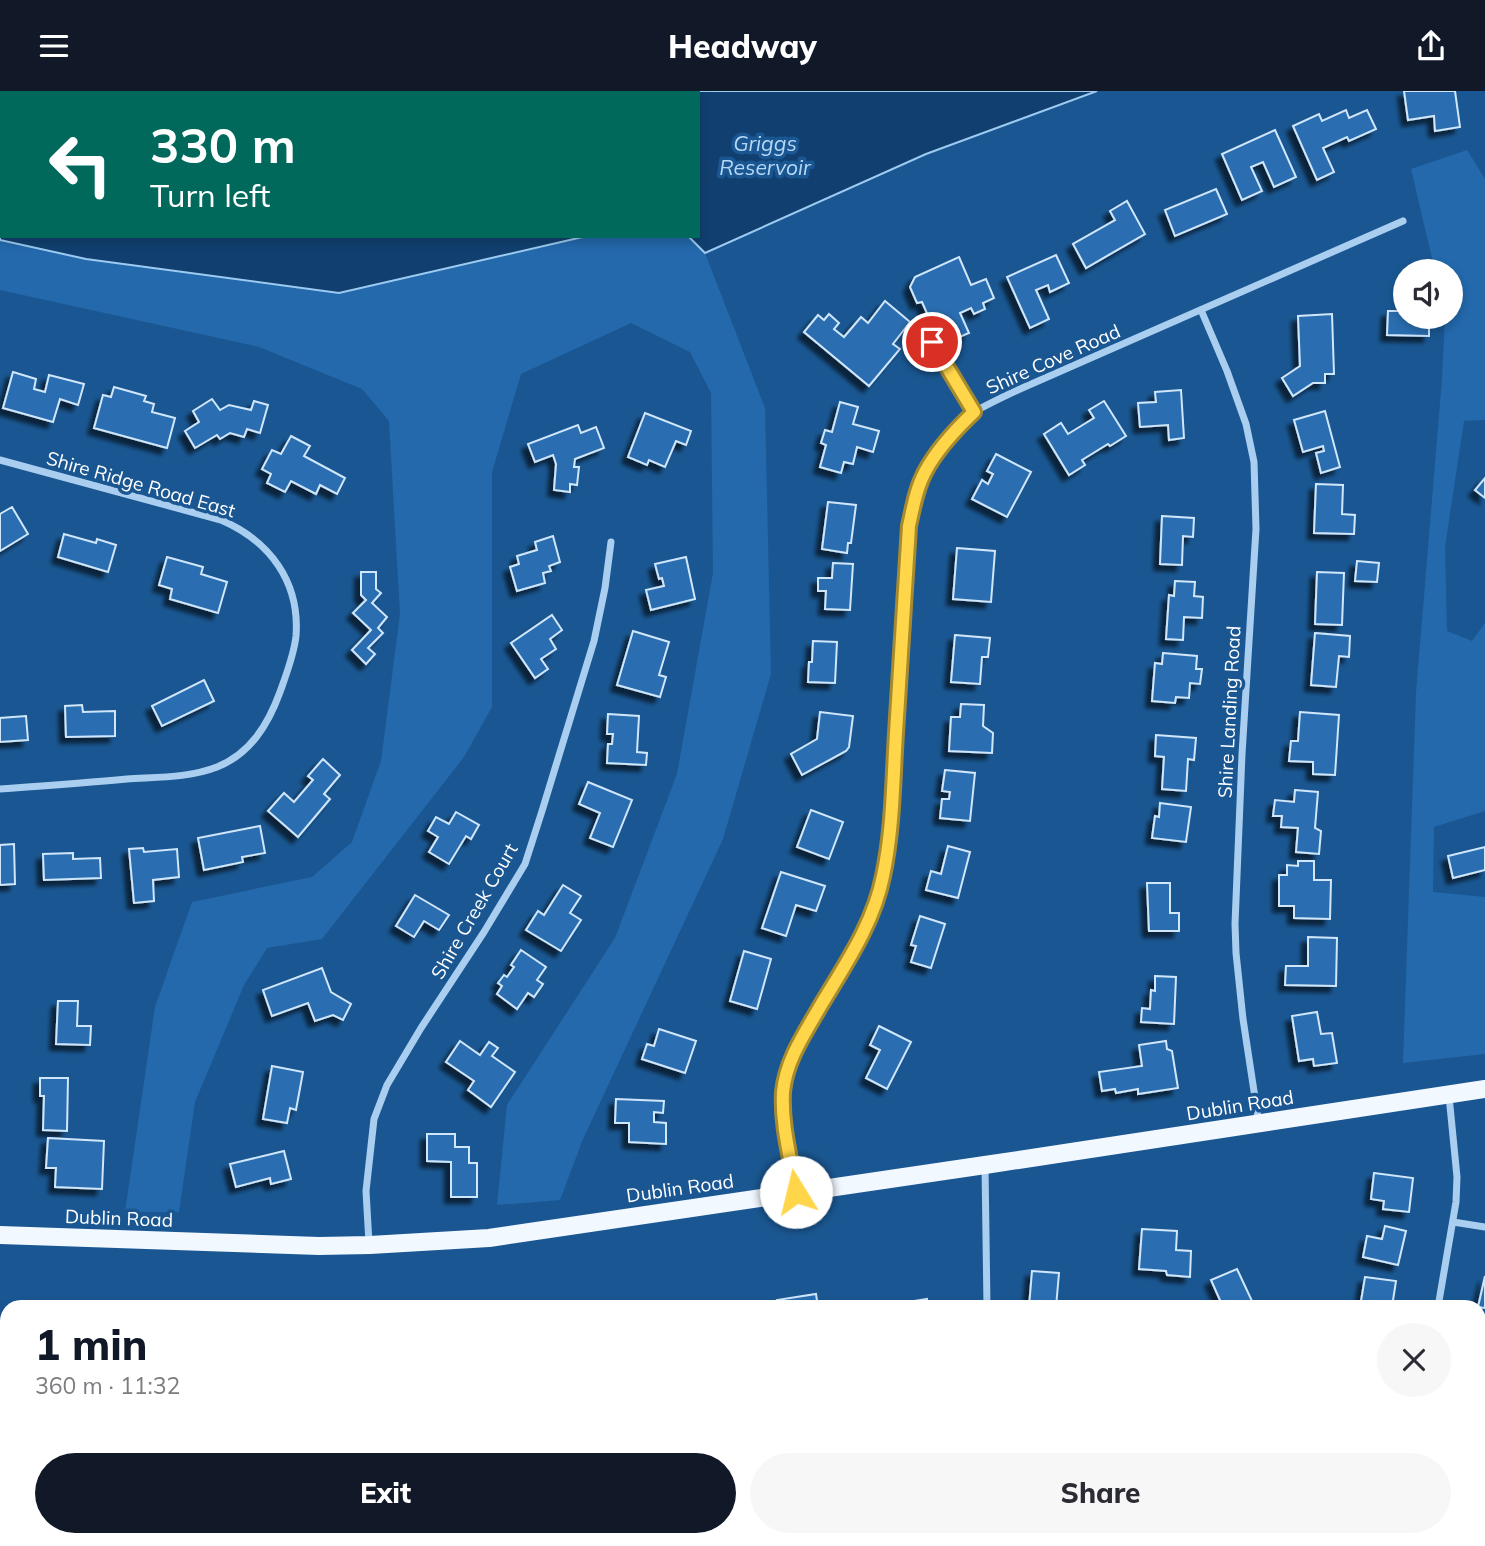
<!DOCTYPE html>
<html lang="en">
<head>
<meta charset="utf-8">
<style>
	:root { --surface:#fff; --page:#f7f7f7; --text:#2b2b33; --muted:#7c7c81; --accent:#111827 }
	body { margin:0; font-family:Mulish,sans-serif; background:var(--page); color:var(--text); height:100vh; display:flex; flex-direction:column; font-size:26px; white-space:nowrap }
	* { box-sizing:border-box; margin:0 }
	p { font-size:23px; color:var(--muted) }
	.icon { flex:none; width:38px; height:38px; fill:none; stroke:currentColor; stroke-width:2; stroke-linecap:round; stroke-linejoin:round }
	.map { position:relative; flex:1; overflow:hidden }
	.sheet { position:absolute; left:0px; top:1209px; width:1486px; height:247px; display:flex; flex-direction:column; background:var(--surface); border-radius:21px 21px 0 0; box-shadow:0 4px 10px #0003 }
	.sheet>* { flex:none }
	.top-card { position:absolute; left:0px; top:0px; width:700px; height:147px; box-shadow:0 4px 10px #0003; background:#00695c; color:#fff; overflow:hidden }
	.buttons { position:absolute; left:1393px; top:168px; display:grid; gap:14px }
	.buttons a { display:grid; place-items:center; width:70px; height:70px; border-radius:50%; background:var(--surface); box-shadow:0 4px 10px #0003; font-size:35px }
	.pin { position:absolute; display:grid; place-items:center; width:60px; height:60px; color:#fff; margin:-30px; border:4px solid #fff; border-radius:50%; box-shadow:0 2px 7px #0007 }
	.me { position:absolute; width:77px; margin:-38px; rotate:351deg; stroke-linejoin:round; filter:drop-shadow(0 0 5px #0008) }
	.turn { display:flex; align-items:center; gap:24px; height:147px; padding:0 35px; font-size:32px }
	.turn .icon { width:91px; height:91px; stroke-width:2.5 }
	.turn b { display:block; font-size:49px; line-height:60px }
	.round { display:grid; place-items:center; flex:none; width:74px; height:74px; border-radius:37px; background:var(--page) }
	.head { display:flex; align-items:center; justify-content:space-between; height:119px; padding:0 35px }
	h1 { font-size:42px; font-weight:800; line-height:52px; color:var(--accent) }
	.action { display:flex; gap:14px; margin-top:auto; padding:14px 35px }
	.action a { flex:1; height:80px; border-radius:42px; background:var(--accent); color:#fff; font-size:28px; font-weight:800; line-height:80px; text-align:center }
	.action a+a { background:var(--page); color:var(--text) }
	header { display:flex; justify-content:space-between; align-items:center; height:91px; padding:0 35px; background:var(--accent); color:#fff; font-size:32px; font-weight:800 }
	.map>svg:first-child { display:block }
</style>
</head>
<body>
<header><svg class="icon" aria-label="menu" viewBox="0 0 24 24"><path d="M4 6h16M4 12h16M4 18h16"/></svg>Headway<svg class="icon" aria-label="share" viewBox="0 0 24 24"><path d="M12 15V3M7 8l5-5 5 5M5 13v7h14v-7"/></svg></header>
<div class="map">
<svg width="1485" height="1455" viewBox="0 0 1485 1455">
	<defs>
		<filter id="shadow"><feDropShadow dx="-6" dy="6" stdDeviation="2" flood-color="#0009"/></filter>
	</defs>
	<rect width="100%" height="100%" fill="#1a5792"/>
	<g fill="#2369ac">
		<path d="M1467,59L1485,88V329L1464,330L1445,456L1447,540L1472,550L1485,532V720L1434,736L1433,801L1485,806V963L1403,972L1416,602L1442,288L1445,226H1451V180H1435L1411,78Z"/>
		<path d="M587,145H688L705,162L765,317L771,583L723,748L583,1048L560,1109L497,1114L507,1014L615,847L677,683L713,482L711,302L690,261L631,232L521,283L492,381V616L464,666L322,848L267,857L244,894L195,1011L179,1121H125L155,916L192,811L312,786L352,751L381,670L400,523L389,330L362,298L259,256L0,199V149L86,168L339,202Z"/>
	</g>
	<path fill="#114070" stroke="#9dcaf1" stroke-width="2" d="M0,0H1097L926,63L705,162L688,145H698V2H2V145H587L339,202L86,168L0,149Z"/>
	<g fill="#296eb1" stroke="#d0e6fb" stroke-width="2" filter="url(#shadow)">
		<path d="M1404,0H1455L1460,36L1435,40L1434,25L1408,29Z"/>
		<path d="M1346,19L1349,27L1367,19L1376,38L1349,50L1347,46L1323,57L1334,81L1317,89L1293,35L1319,23L1322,30Z"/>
		<path d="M1275,39L1296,86L1274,96L1263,71L1251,76L1262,100L1242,109L1222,63Z"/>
		<path d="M1216,98L1227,123L1175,145L1165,119Z"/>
		<path d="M1127,110L1145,143L1086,177L1073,153L1115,129L1110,120Z"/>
		<path d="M1056,164L1069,192L1050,201L1048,194L1036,199L1049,228L1030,237L1007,186Z"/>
		<path d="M959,166L971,194L986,188L994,207L983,212L985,218L974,223L971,217L960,222L969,242L950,250L938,223L929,227L922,211L917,212L910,196L915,186Z"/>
		<path d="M885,210L910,231L893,253L900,258L869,295L804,241L818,224L824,229L829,223L839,232L834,238L844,246L861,226L868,232Z"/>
		<path d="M1388,220H1405V226H1429V245L1387,244Z"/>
		<path d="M1332,223L1334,283H1325V292H1313L1293,305L1282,287L1300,275L1298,225Z"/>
		<path d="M13,281L36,288L34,298L45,301L49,284L84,293L78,314L60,308L53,331L3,317Z"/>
		<path d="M114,296L146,305L144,310L154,313L152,321L175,327L167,357L94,337L103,304L111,306Z"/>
		<path d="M1181,299L1184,347L1169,349L1168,334L1140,336L1138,312L1156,311L1155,301Z"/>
		<path d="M212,308L220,319L229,314L251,319L254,310L268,314L260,342L247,338L244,346L230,342L220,348L217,344L195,357L185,340L199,331L193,320Z"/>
		<path d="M1104,310L1126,345L1110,355L1108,353L1082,369L1085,374L1069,384L1044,343L1061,332L1068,343L1094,327L1089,319Z"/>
		<path d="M840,311L858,316L853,333L879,340L873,361L857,356L853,373L844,371L841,382L820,376L826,354L821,352L825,339L832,341Z"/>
		<path d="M1325,320L1340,376L1321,382L1316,362L1324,360L1323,355L1303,361L1294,329Z"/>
		<path d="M645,322L691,340L686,354L676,350L665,376L649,369L647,374L628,366Z"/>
		<path d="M578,334L581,342L596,336L604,357L575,368L574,376H579L577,394L570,393V401L554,399L556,373L553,364L535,371L528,353Z"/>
		<path d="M291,345L310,355L304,365L345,387L337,403L320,394L316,403L291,390L285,401L267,392L271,383L262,378L272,359L281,363Z"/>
		<path d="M996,363L1031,381L1007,426L972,408L982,389L988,393L993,383L987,380Z"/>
		<path d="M1485,387V407L1475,399Z"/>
		<path d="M1316,393L1343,394L1342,423L1355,424L1354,443L1314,442Z"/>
		<path d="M828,411L856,414L851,452H848L847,462L822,458Z"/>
		<path d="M12,416L28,443L0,460V423Z"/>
		<path d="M1162,425L1194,427L1193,446L1183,445L1182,474L1160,473Z"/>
		<path d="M64,443L96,452L97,448L116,454L108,481L58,466Z"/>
		<path d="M553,445L560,471L549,475L551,480L543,482L545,492L517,500L510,476L519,473L517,465L537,459L535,451Z"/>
		<path d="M957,457L995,460L991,511L953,508Z"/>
		<path d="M167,466L203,476L201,483L227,491L218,522L170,508L172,498L159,494Z"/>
		<path d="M686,466L695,508L651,519L646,499L664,495L662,487L659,488L655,473Z"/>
		<path d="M1357,470L1379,472L1377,491L1355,490Z"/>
		<path d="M833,472L853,473L850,519L825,518L826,500H818V487H832Z"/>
		<path d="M361,481H376V498L381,502L372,512L387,526L378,537L383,542L368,557L375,563L366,573L352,559L371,539L353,522L366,509L361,504Z"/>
		<path d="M1317,481L1344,482L1342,534L1315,533Z"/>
		<path d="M1175,490L1195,491L1194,505L1203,506L1202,527L1184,526L1183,549L1166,548L1169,504L1174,505Z"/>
		<path d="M552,524L562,539L550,548L556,558L541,568L548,578L535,587L511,552Z"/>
		<path d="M633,540L669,551L659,584L666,586L660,606L617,594Z"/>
		<path d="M1315,542L1350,545L1349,566L1339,565L1336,596L1311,594Z"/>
		<path d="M955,544L990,547L988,566H982L980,593L951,591Z"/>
		<path d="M813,550L837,551L835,592L808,591L809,571H812Z"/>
		<path d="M1163,562L1197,565L1196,578H1202L1200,593L1190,592L1189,607L1176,606L1175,612L1152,610L1155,572L1162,573Z"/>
		<path d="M204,589L214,610L162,635L152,615Z"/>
		<path d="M961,613L984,614L983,635L993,642L992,662L949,660L951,626H960Z"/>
		<path d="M82,614L83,621L115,620V645L66,646L65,615Z"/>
		<path d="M820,621L853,625L849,656L846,660L802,684L791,663L817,648Z"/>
		<path d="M1300,621L1339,624L1335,684L1313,683V671L1289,670L1291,650H1298Z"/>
		<path d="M608,623L639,625L637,661L647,662L646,674L607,672L608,653H612L613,643H607Z"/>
		<path d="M26,625L28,649L0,651V627Z"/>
		<path d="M1156,644L1196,647L1194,669L1188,668L1186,700L1162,698L1164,666L1155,665Z"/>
		<path d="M323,668L340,684L324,703L330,708L298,746L268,720L284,702L294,711L313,689L308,685Z"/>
		<path d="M945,679L975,682L970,730L940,727L942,708H949L950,701L942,700Z"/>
		<path d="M588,691L632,709L613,756L590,747L600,722L579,713Z"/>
		<path d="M1295,699L1318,701L1315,737L1321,740L1319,763L1296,761L1298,737L1281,736L1282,725H1273L1275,709L1294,711Z"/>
		<path d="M1160,712L1191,716L1186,751L1152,747L1155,725L1159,726Z"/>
		<path d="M811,719L843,731L829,768L797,756Z"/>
		<path d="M456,721L479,734L471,748L466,745L449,773L429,761L438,746L428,740L436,726L449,733Z"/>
		<path d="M260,735L265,762L242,766L243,771L204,779L198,747Z"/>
		<path d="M14,753L15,793L0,794V754Z"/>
		<path d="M948,755L970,761L958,807L926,799L931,780L941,783Z"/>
		<path d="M1485,756V779L1453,787L1448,765Z"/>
		<path d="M143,757L144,761L177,758L179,786L153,789L154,810L134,812L129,758Z"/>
		<path d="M73,762V768L100,767L101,787L44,789L43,763Z"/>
		<path d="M1298,770H1314V789H1331L1330,828L1294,827V815H1279V784H1287V774L1298,775Z"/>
		<path d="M781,781L825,795L816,820L796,814L786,845L762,837Z"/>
		<path d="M1147,792H1170V822H1179V840H1149Z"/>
		<path d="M563,794L581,805L570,822L581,829L561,860L526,839L538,820L544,824Z"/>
		<path d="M415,804L449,824L439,839L424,830L414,846L396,835Z"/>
		<path d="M920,825L945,833L931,877L911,871L916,855L911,854Z"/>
		<path d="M1308,846L1337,847L1336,895L1285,894L1286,875H1308Z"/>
		<path d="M521,859L546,876L537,889L543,893L534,906L528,902L517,918L497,903L502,895L498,892L504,884L507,886L514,876L511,874Z"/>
		<path d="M744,860L771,868L757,918L730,910Z"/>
		<path d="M322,877L331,901L351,913L343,929L333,924L315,930L308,912L272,925L263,899Z"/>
		<path d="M1155,885L1176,886L1174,933L1141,931L1142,917L1150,918L1151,899L1155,900Z"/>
		<path d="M58,910H78L77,935H91L90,954L56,953Z"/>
		<path d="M1317,921L1321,943L1332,942L1337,972L1314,975L1313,968L1299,970L1292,925Z"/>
		<path d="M879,935L911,951L887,998L866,987L880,959L870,954Z"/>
		<path d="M659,938L696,950L685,982L642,968L647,953L654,955Z"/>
		<path d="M460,950L480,964L489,951L498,957L492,965L515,981L491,1016L468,999L474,990L446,971Z"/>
		<path d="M1166,950L1167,958L1172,960L1178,997L1138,1003V998L1116,1002L1115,998L1102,1000L1099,981L1142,975L1139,954Z"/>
		<path d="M272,975L303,981L296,1019L290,1017L287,1032L263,1028Z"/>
		<path d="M40,987H68L67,1040L43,1039L44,1005H40Z"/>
		<path d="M616,1008L664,1010L663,1022L654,1021V1031L666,1032V1053L629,1051V1032H615Z"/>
		<path d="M427,1043H455V1056H469V1072H477V1106H451V1071L427,1070Z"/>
		<path d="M48,1047L104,1050L102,1098L55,1096L56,1077H46Z"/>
		<path d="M284,1060L291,1088L271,1093L270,1087L236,1096L230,1073Z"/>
		<path d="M1374,1082L1413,1087L1409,1121L1383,1118L1384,1110L1371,1108Z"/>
		<path d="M1385,1135L1406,1140L1398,1174L1363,1166L1367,1145L1382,1148Z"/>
		<path d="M1142,1138L1177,1140L1176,1159L1191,1160L1190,1186L1167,1184L1166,1180L1139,1178Z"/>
		<path d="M1237,1178L1252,1210L1237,1216H1223L1211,1189Z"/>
		<path d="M1032,1180L1059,1182L1056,1216H1029Z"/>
		<path d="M1485,1185V1217L1478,1216Z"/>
		<path d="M1365,1186L1396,1190L1392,1216H1360Z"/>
		<path d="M816,1203L818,1216H779L777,1209Z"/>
		<path d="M927,1208L928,1216H889V1214Z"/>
		<path d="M1479,1230L1485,1231V1273L1479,1272Z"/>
		<path d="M1479,1292L1485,1293V1331L1479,1330Z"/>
		<path d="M1479,1343L1485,1344V1390L1479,1389Z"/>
		<path d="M0,1370L7,1380V1406L0,1411Z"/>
		<path d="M393,1449H424L423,1455H392Z"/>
		<path d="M1039,1449H1074L1075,1455H1040Z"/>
		<path d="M1319,1449H1353L1352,1455Z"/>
	</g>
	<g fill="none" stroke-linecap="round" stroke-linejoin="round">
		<path stroke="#aaceef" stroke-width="5" d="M918,227L974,321"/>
		<g stroke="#aaceef" stroke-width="7">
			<path d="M1201,219L1227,280L1246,333L1254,371L1256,438L1242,663L1235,833L1236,862L1243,928L1259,1033"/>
			<path d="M0,369L221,429C270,450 300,491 296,545C294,564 286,584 280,601C268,634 250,663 217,676C189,687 157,686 127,688C85,692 42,695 0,698"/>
			<path d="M985,1075L987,1216"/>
			<path d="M796,1100C789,1061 777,1018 787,979C793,957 807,938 819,918C844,877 874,833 883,785C893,736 894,686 897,636C901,569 905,502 909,435C913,418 916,399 924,383C934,362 957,333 976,320C990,312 1005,305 1020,298L1403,130"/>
			<path d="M1453,1131L1485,1136"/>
			<path d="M369,1152L366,1100L374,1028L387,994L421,937L484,841L525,773L542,720L594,550L605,497L611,451"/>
			<path d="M1438,1216L1456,1111L1457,1086L1449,1005"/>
			<path d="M990,1449L991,1455"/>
			<path d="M1397,1455L1398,1449"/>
		</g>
		<path stroke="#f2f8ff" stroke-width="18" d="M0,1144L319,1155L370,1154L489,1147L985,1074L1485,998"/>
	</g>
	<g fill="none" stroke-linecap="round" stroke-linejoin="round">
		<defs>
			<path id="route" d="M796,1101C791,1069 781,1034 783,1001C786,969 805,942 821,914C845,874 874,832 883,785C893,739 893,690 896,642C900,573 905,504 909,435C913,417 916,398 925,381C937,358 955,339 974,321L932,251"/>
		</defs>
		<use href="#route" stroke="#a68a30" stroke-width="18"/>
		<use href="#route" stroke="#ffd54a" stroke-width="12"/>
	</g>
	<g text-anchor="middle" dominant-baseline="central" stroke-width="7" stroke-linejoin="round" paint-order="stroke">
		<g font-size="19" fill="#fff" stroke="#1a5792">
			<text transform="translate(1053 268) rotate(-24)">Shire Cove Road</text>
			<text transform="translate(141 393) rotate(16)">Shire Ridge Road East</text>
			<text transform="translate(1229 621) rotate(-87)">Shire Landing Road</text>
			<text transform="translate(474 820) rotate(-60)">Shire Creek Court</text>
			<text transform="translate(1240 1014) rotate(-9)">Dublin Road</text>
			<text transform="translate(680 1097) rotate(-8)">Dublin Road</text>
			<text transform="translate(119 1127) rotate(2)">Dublin Road</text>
		</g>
		<g font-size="21" font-style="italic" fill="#b6d8f6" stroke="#1a5792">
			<text x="765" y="52">Griggs<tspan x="765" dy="24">Reservoir</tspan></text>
		</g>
	</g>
</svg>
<div class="buttons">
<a><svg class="icon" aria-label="sound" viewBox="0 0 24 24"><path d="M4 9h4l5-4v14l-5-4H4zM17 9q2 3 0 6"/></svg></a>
</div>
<div class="pin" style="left:932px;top:251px;background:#d93025"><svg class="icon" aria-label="arrive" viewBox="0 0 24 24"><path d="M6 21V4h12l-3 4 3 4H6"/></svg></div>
<svg class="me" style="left:796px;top:1101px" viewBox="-20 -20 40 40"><circle r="19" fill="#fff"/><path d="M0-13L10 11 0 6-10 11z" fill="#ffd54a"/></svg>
<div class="top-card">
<div class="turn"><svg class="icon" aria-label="left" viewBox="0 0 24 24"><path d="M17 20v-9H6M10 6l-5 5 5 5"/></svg><div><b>330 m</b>Turn left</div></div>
</div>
<section class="sheet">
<div class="head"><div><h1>1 min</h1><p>360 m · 11:32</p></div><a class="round"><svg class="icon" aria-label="close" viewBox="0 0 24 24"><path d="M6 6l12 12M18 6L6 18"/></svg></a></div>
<div class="action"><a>Exit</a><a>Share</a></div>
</section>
</div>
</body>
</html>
